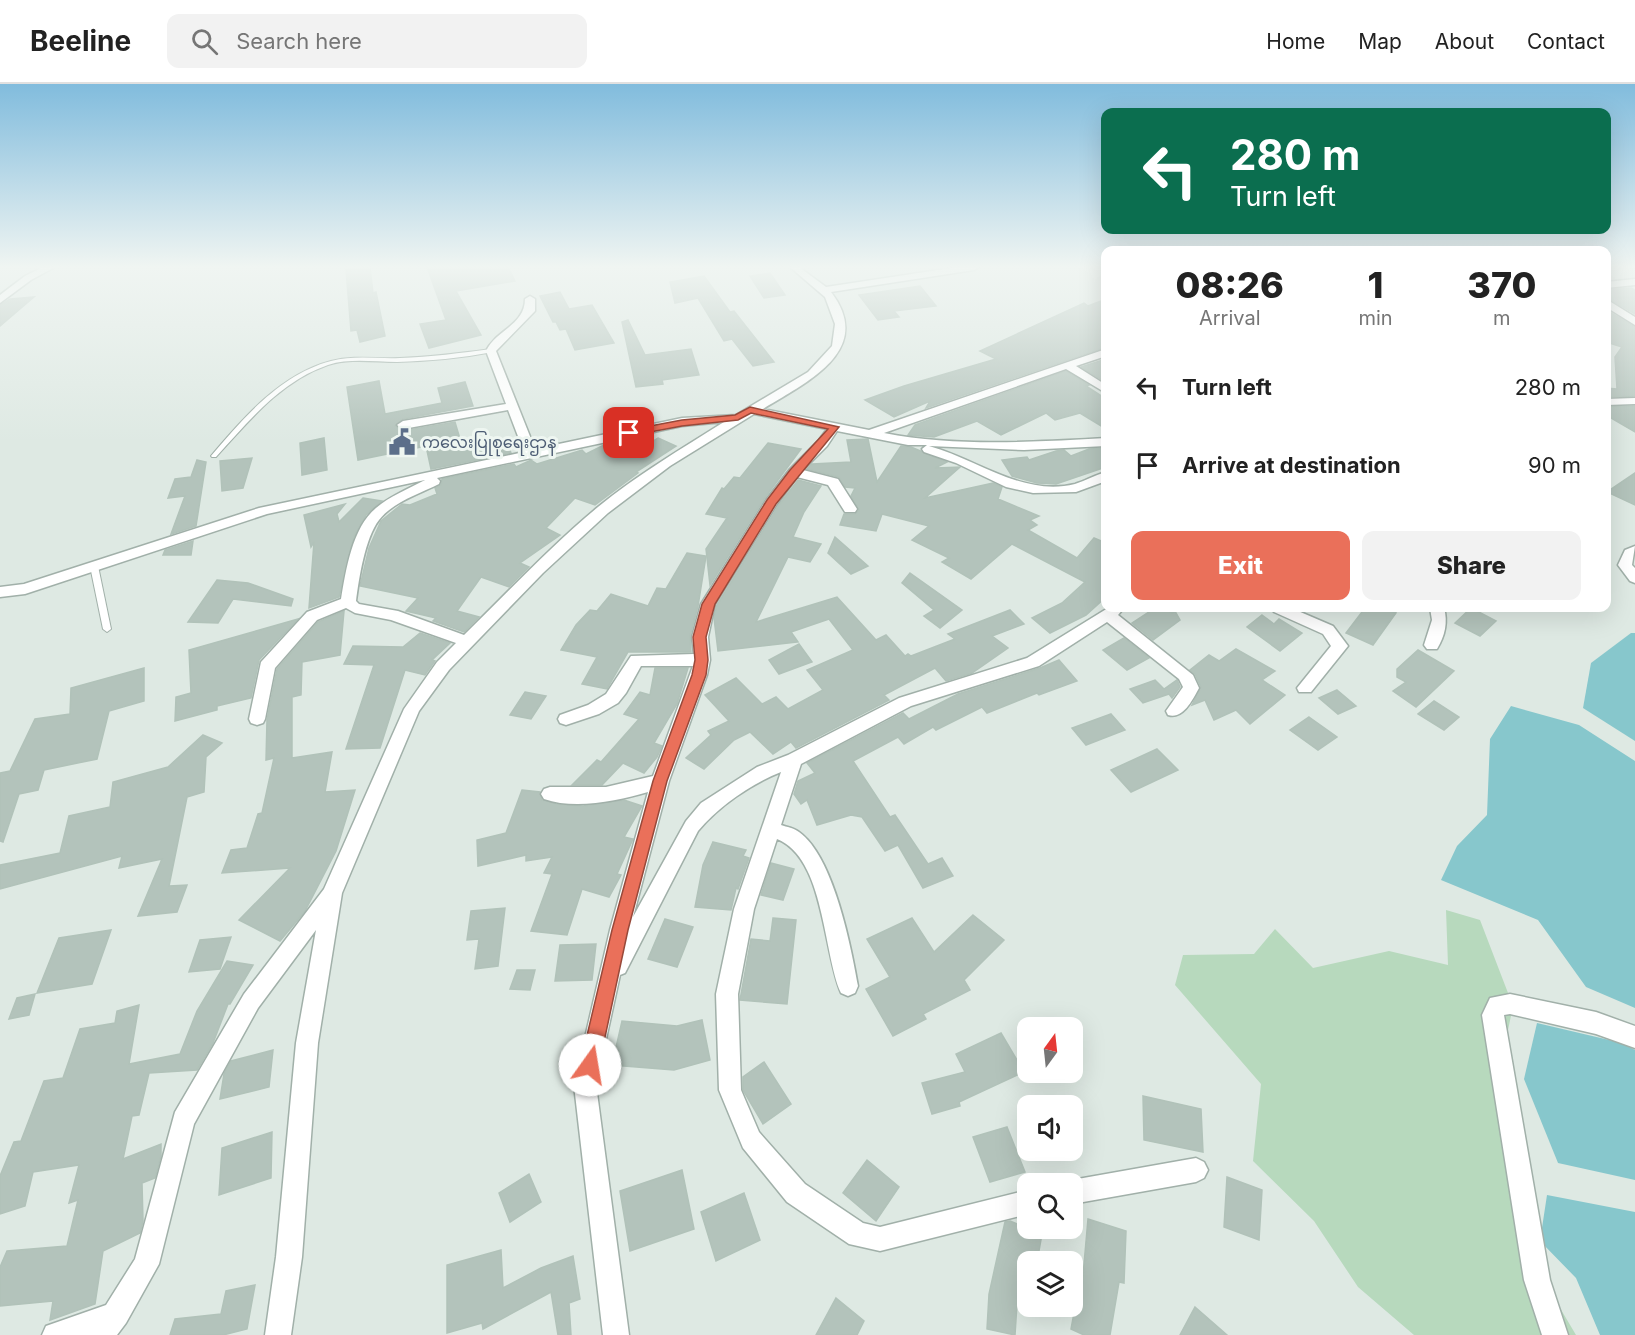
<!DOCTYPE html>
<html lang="en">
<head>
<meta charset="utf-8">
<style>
	:root { --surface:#fff; --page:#f2f2f2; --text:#222; --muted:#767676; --line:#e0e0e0; --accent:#ea705a }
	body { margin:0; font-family:Inter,"Noto Sans Myanmar",sans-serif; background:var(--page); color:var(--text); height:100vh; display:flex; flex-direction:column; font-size:22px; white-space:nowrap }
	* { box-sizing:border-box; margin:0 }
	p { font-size:20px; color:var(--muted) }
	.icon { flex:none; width:33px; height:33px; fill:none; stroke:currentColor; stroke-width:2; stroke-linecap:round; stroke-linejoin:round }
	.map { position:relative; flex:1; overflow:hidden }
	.panel { position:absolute; left:1101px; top:162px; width:510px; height:366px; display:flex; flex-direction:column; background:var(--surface); border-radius:12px; box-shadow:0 6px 24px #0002 }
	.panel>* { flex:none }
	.banner { position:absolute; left:1101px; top:24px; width:510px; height:126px; border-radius:12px; box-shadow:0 6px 24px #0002; background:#0b6e4f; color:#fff; overflow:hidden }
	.needle { width:39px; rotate:15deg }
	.fabs { position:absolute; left:1017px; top:933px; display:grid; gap:12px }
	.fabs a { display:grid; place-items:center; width:66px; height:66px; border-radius:12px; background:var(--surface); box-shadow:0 6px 24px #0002; font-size:30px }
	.pin { position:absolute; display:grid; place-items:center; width:51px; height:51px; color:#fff; margin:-26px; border-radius:12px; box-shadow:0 3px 9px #0006 }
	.me { position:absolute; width:66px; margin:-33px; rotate:13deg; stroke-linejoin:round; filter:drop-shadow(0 0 4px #0008) }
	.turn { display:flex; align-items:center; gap:21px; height:126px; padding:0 30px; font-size:27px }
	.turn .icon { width:78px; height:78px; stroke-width:2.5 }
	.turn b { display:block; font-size:42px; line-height:51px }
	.eta { display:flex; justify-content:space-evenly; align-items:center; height:102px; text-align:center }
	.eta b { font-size:36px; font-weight:800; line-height:42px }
	.action { display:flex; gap:12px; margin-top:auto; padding:12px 30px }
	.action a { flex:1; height:69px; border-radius:12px; background:var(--accent); color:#fff; font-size:24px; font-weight:800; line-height:69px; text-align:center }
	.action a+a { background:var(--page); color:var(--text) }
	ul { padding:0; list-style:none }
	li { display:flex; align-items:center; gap:18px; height:78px; padding:0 30px }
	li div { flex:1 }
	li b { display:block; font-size:22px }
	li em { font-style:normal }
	header { display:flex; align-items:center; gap:36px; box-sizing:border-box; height:84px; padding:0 30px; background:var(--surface); border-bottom:2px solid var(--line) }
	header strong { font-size:28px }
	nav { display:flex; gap:33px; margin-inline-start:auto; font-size:21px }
	.search { width:420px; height:54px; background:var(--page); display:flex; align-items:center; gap:15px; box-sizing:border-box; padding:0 21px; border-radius:12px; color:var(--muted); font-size:22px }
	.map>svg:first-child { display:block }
</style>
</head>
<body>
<header>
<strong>Beeline</strong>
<div class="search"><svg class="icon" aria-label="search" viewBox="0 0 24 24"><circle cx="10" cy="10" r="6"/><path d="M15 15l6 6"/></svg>Search here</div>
<nav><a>Home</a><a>Map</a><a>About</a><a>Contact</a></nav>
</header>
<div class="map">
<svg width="1635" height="1251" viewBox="0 0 1635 1251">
	<rect width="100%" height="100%" fill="#dee9e3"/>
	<path fill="#b7d9bd" d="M1446,826L1480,836L1513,922L1497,999L1518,1153L1576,1251H1414L1358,1203L1314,1137L1253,1077L1261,1000L1175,901L1183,871L1254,870L1275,845L1313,884L1389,867L1448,881Z"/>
	<g fill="#87c7cc">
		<path d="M1631,549H1635V657L1583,624L1591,579Z"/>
		<path d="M1511,622L1579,641L1635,677V924L1586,903L1538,836L1441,796L1457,762L1487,731L1490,655Z"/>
		<path d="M1537,939L1622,959L1635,966V1096L1558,1079L1524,995Z"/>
		<path d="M1547,1111L1635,1128V1251H1600L1576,1194L1540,1157Z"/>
	</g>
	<g fill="#b3c3bb" stroke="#b1c2b9" stroke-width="1.5">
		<path d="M370,183L373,209L376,208L385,252L360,258L357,246L351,247L346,186Z"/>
		<path d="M427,183H508L515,197L456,207L481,251L429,264L420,240L446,236Z"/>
		<path d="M770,189L785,211L764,214L750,192Z"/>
		<path d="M704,192L730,228L734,227L774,278L753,282L732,255L724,257L698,214L675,219L670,198Z"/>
		<path d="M920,202L936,222L894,227L899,233L878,236L859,211Z"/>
		<path d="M1631,204L1635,206V230L1606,213V206Z"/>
		<path d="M560,208L569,225L592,221L614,259L575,266L566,245L560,246L556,238H553L540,212Z"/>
		<path d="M34,213L0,242V221L10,215Z"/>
		<path d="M1106,215V263L926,324L930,317L894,333L865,316L904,302L996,275L980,267L1084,219L1088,222Z"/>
		<path d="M1606,226L1635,243V312L1606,313V304L1617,305L1615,273L1622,263L1606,258Z"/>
		<path d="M628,236L645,271L691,265L699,291L662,296L663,300L636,303L622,238Z"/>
		<path d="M1106,275V295L1102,296L1081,283Z"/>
		<path d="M1066,287L1089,301L1086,302L1106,315V345L1080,329L1055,336L1046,329L1001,351L977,337L934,353L908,351L915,341Z"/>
		<path d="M379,297L385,330L442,319L438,304L465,298L473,322L403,335L395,342L403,347L455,338L463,365L506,356L511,369L431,385L426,362L358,376L347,303Z"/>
		<path d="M1635,322V348L1606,331V323Z"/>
		<path d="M324,354L327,386L302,391L300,359Z"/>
		<path d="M658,354L676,362L636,388L638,389L595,421L575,414L546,444L560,451L520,479L529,483L509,503L481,493L457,527L479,533L464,548L433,537L436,534L406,527L418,514L360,502L369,464L381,437L402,420L410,421L437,410L435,404L441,401L442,395L514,380L516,383L531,376L537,380L582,366L586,370L604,361L621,357L637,367Z"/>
		<path d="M868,355L877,398L901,362L911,363L947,378L935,384L960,383L925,414L993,399L1002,403L998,415L1039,432L1030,436L1037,441L1028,446L1077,474L1094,454L1106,459V513L1086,531L1050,549L1032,534L1062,519L1085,498L1012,460L971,495L942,478L949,474L912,456L929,442L882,430L876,447L840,441L844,430H855L859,426L851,412L855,404L845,403L839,393L807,385L812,380L851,378L847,356Z"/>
		<path d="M768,359L801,365L764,415L710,501L706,465L727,434L706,430L722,404L724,405L734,393L740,394Z"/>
		<path d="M1106,364V383L1056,400L1037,399L1012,392L1002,376L1027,373L1029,376L1056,367L1064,366L1071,372L1089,365Z"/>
		<path d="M252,374L243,404L222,407L220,377Z"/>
		<path d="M197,376L206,378L196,442L171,450L185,412L168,414L175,395L191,393Z"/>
		<path d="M1635,389V421L1607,408Z"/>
		<path d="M798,396L821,402L804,428L793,453L821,460L810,478L788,473L756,538L837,513L876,556L886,551L905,572L908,570L911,572L955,555L948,550L1010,526L1024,540L992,552L1008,564L972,589L946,597L935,584L884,611L889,616L796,664L791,658L773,670L750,648L734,656L704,685L686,674L711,651L708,647L729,637L705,611L736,594L762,620L776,613L788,625L823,606L807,586L853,566L829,535L791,548L798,558L718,567L714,534L717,521L779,421Z"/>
		<path d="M363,414L382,417L366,431L354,453L339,513L309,524L314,458L311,463L304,431L345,420L337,430L339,438Z"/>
		<path d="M835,453L868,482L851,490L828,469Z"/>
		<path d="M193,457L191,471H163L165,466Z"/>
		<path d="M687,469L706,472L698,522L690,552L691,568H628L607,605L582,600L597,573L561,566L576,541L590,526L597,527L611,510L648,522L657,504L666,505Z"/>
		<path d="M910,489L962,526L940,544L924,532L934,526L902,499Z"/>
		<path d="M217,496L248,499L293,515L291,522L233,515L218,539L188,538Z"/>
		<path d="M1155,524H1163L1172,529L1175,527L1180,536L1153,556L1132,539Z"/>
		<path d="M1365,524H1381L1396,529L1373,561L1346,549Z"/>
		<path d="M1471,524L1496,537L1480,552L1455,539Z"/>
		<path d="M344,527L340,571L302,578L301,611L292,613V674L332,668L325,708L355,706L336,767L305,827L280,857L239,836L290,784L222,789L231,766L247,764L258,730L262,729L274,674L266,676L267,636L277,585L318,538Z"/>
		<path d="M1262,531L1274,540L1279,535L1302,549L1280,567L1247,543Z"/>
		<path d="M298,535L259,576L251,614L217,622V626L175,637L176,613L191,609L189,566Z"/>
		<path d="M420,549L450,559L432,576L435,577L425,591L405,586L380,664L346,665L374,581L344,580L353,562L403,563Z"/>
		<path d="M1124,554L1149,574L1127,586L1103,566Z"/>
		<path d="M799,560L812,578L779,590L769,576Z"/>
		<path d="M1236,565L1275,587L1262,596L1285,611L1250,640L1236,626L1214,636L1205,616L1192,621L1201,603L1195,590L1190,586L1209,571L1219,577Z"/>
		<path d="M1418,566L1454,587L1416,623L1393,607L1406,598L1397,593V585Z"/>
		<path d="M1059,576L1077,597L1039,611L1037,609L987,629L982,623L936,646L933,643L904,660L898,653L853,677L890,733L895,731L928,780L942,774L953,792L923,804L898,761L885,767L862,733L851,731L817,741L807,716L801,720L794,710L798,697L815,689L807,679L903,629L909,635L958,610L1040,584Z"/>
		<path d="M144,584V617L109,627L97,675L44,686L38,706L19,710L3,758L0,757V689L10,687L35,635L70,630L71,604Z"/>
		<path d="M655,584H688L677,620L654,659L662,662L657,673L644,689L623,679L602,701H572L597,676L601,678L639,635L624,630L640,608L650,611Z"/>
		<path d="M1155,596L1164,605L1177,596L1180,603L1172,614L1169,610L1143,619L1130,605Z"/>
		<path d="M1337,606L1356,622L1338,630L1319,614Z"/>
		<path d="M525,608L546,612L531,635L510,631Z"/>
		<path d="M1434,617L1459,633L1444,646L1418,630Z"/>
		<path d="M1111,630L1125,646L1086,661L1072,644Z"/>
		<path d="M1309,633L1337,653L1318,666L1290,646Z"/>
		<path d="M203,651L222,659L206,673L204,708L187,713L169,802L187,801L177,828L138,832L162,775L119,784L122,772L0,805V781L60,769L69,732L110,723L113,698L168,683Z"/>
		<path d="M1157,665L1178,686L1131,708L1111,686Z"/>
		<path d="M522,706L540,708L542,716L556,720L583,722L624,716L642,722L624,753L633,755L617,790L621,791L609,813L582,805L567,851L531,847L552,790L544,789L552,773L526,777V771L478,782L477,756L506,749Z"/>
		<path d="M713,758L746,766L743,772L749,774L738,805L736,804L731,826L695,823L703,781Z"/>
		<path d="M771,779L794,785L783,816L761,811Z"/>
		<path d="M505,824L498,882L475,885L479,855L467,856L471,827Z"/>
		<path d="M973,831L1004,856L964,896L970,906L923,930L926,935L893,952L866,905L890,893L867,855L912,834L934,868Z"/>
		<path d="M773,834L796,836L787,920L740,916L751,855L770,857Z"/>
		<path d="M665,835L693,843L677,883L648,875Z"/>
		<path d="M111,846L92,900L37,909L59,854Z"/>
		<path d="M231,853L220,885L189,888L200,856Z"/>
		<path d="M596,860L592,896L555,897L560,861Z"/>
		<path d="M227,877L253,881L230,920H228L213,959L197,986L149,989L139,1031L132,1032L123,1075L161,1060V1072L155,1094L142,1099L143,1137L140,1149L103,1167L95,1220L50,1236L53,1217L0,1222V1183L7,1167L67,1162L78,1116L69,1119L79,1081L33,1088L25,1122L0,1130V1092L14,1058L21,1057L44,997L63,994L80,945L115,939L117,927L139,921L129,980L180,970L197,927Z"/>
		<path d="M517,886H535L530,906L510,905Z"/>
		<path d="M35,910L29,931L9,935L17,914Z"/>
		<path d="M702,936L710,976L674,986L612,981L622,937L677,942Z"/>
		<path d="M1001,949L1024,988L959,1018L960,1022L932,1030L922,999L965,988L956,970Z"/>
		<path d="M273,966L269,1003L220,1015L224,990L231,977Z"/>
		<path d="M764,978L791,1020L763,1040L743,1006V993Z"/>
		<path d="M1143,1012L1201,1025L1203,1068L1144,1056Z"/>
		<path d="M1007,1043L1025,1088L990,1098L973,1053Z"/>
		<path d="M272,1048L271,1094L219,1111L222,1064Z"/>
		<path d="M867,1076L899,1103L876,1137L843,1109Z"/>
		<path d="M682,1086L694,1145L630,1167L620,1107Z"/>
		<path d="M529,1090L541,1118L510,1138L499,1109Z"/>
		<path d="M1227,1093L1262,1106L1259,1156L1224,1143Z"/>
		<path d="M744,1109L760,1156L716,1177L701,1128Z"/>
		<path d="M1088,1135L1126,1147L1124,1199L1119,1198L1110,1251H1084L1071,1245L1079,1202L1082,1203Z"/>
		<path d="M1010,1137L1042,1150L1037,1178H1028V1208L1018,1204L1015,1251L987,1245L989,1210L1005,1138Z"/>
		<path d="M501,1166L503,1204L541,1184L573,1172L580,1215L569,1219L571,1251H558L551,1208L483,1245L482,1239L447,1249V1181Z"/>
		<path d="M255,1201L247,1245L223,1251H170L175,1235L221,1230L226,1207Z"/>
		<path d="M836,1214L864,1237L857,1251H816Z"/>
		<path d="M1195,1223L1227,1251H1180Z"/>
	</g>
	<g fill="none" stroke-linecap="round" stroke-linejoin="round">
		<defs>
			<g id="lane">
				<path d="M491,265L493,266V268C462,274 429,277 397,278C374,278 350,274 328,281C281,297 249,337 216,373H212L211,372C243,334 281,290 331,277C354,271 377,275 400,274C430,273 461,269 491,265Z"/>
				<path d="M91,480H94L98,482L111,545L107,548L103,545L90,482Z"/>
			</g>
			<g id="street">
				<path d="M43,183H55L31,196L0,219V211L25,192Z"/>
				<path d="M790,183H799L826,203L958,183H979L974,186L831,208C876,267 805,299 763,325L869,346L1106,265V272L1076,282L1106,301V309L1066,285L884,349C956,363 1033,358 1106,354V362L1024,366L929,362C977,375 1023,413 1075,400C1085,397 1095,391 1106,388V397L1076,408L1033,409L1006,403L956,379L924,368L922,365L927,361H908L837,347L827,362L803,386L838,395L857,425L855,428H845L828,401L797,393L777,420L715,520L708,553L710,576L707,591L669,697L633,833L686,737L701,719L757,683L788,671L899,614L1027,574L1108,524H1124L1118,531L1193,591L1199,604C1193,615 1183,636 1168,631L1166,627L1183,603L1179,595L1107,538L1039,582L911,622L801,680L781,741C787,743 794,744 799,748C833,772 851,862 858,902L855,909L848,912L841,909C823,869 825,774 777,755L754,825L738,910L741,1006L759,1048L805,1100L863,1139L880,1143L1028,1106V1130L880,1167L849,1160L787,1118L743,1064L719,1006L716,910L734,825L781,688C751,700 719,722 698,747L625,889L620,891L596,1001L629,1251H603L574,1001L610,846L648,708C617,717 575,726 544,715L541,710L544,705L550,703H606L653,692L693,582H641L626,609L618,619L599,630L566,641L560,639L558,635L560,631L588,621L606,610L631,572L694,570L692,553L701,520L766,416L790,385L819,356L827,345L754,330L670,382L608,429L543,489L449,586L419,627L342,809L318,959L302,1173L291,1251H265L276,1173L296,959L316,846L258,924L194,1040L159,1180L126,1239L117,1251H42L46,1242L106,1221L135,1175L175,1028L244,910L324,805L404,625L437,578L456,559L391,536L355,529L346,524L317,536L275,584L265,635L263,639L257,641L251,639L249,635L261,578L307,528L341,515C346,486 352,444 376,424C390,412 408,405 425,396L267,430L25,510L0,513V503L24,500L259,424L524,368L508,326L403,345L397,341L403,337L506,320L486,267C496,246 525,241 525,215L530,212L535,215V227L496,267L535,365L682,334L736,331L808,288L832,262L835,240L825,213ZM724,338C681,365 637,391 598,423C551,462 508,508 464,551L398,527L359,520L356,517C359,494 365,454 379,436C393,418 419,410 439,400L440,397L437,394L682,342Z"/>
				<path d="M1635,195V201L1606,204V198Z"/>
				<path d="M1606,215L1635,233V241L1606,223Z"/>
				<path d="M1635,314V320L1606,321V315Z"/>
				<path d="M1635,462L1632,481L1635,484V499L1630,497L1618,481L1625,466Z"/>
				<path d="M1272,524H1291L1333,542L1348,562L1311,608H1299L1297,604L1331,562L1323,550L1274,528Z"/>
				<path d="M1430,524H1444C1448,538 1445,552 1437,565H1427L1424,561L1432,536Z"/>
				<path d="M1510,910L1596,928L1635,942V964L1596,950L1510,930L1504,931L1550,1196L1568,1251H1542L1524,1196L1482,931L1490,914Z"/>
				<path d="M1196,1074L1204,1078L1208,1086L1204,1094L1196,1098L1072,1120V1100H1063L1072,1096Z"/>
			</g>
		</defs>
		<use href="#lane" stroke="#a1b0a9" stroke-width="2"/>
		<use href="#street" stroke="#a1b0a9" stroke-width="3"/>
		<use href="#lane" fill="#fff" fill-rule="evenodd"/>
		<use href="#street" fill="#fff" fill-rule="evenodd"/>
	</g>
	<linearGradient id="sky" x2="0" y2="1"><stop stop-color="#81bcdd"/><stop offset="0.51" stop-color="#f0f5f2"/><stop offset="1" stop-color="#f0f5f2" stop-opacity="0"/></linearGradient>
	<rect width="1635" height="358" fill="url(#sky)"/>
	<path fill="#ea705a" stroke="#98493a" stroke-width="1.5" d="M750,323L839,343L776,420L715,520L706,553L708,576L706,591L667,697L628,846L599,981L596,987L590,990L583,987L580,981L612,846L653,697L692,591L695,576L693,553L702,520L767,416L790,386L828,345L751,329L738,336L682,342L629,352L624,349L629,346L682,336L735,331Z"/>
	<defs>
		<symbol id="civic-bare" viewBox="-9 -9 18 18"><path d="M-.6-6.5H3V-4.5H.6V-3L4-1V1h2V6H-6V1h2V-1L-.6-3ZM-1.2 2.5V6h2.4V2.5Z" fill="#5c6f8a" stroke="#eef6f1" stroke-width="2.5" paint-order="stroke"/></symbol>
	</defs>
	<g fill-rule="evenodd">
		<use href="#civic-bare" x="383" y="339" width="38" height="38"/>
	</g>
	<g text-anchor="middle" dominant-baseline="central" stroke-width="6" stroke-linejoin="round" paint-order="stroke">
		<g font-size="16" fill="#4e5e75" stroke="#eef6f1" text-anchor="start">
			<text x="422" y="358">ကလေးပြုစုရေးဌာန</text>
		</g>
	</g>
</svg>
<div class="fabs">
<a><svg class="needle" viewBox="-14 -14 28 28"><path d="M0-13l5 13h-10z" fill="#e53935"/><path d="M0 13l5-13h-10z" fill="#767676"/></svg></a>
<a><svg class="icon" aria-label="sound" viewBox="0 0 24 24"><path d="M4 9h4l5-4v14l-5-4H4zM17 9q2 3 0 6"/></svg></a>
<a><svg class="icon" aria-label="search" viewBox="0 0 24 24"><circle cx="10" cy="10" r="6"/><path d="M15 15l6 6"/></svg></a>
<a><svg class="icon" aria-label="layers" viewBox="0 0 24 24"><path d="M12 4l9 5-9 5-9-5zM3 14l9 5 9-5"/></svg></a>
</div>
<div class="pin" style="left:629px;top:349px;background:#d93025"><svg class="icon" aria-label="arrive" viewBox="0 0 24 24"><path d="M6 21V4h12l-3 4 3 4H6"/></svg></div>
<svg class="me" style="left:590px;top:981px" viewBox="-20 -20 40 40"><circle r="19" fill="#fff"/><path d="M0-13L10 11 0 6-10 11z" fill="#ea705a"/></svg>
<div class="banner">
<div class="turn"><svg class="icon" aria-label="left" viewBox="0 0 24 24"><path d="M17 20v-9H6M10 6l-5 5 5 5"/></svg><div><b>280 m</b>Turn left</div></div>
</div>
<section class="panel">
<div class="eta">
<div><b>08:26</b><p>Arrival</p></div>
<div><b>1</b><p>min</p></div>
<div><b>370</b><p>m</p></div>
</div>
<ul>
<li><svg class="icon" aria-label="left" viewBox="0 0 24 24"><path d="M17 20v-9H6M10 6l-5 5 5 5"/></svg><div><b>Turn left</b></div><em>280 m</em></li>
<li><svg class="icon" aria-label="arrive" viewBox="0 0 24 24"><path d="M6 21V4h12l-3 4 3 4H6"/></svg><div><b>Arrive at destination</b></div><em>90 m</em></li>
</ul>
<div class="action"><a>Exit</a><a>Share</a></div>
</section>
</div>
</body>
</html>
